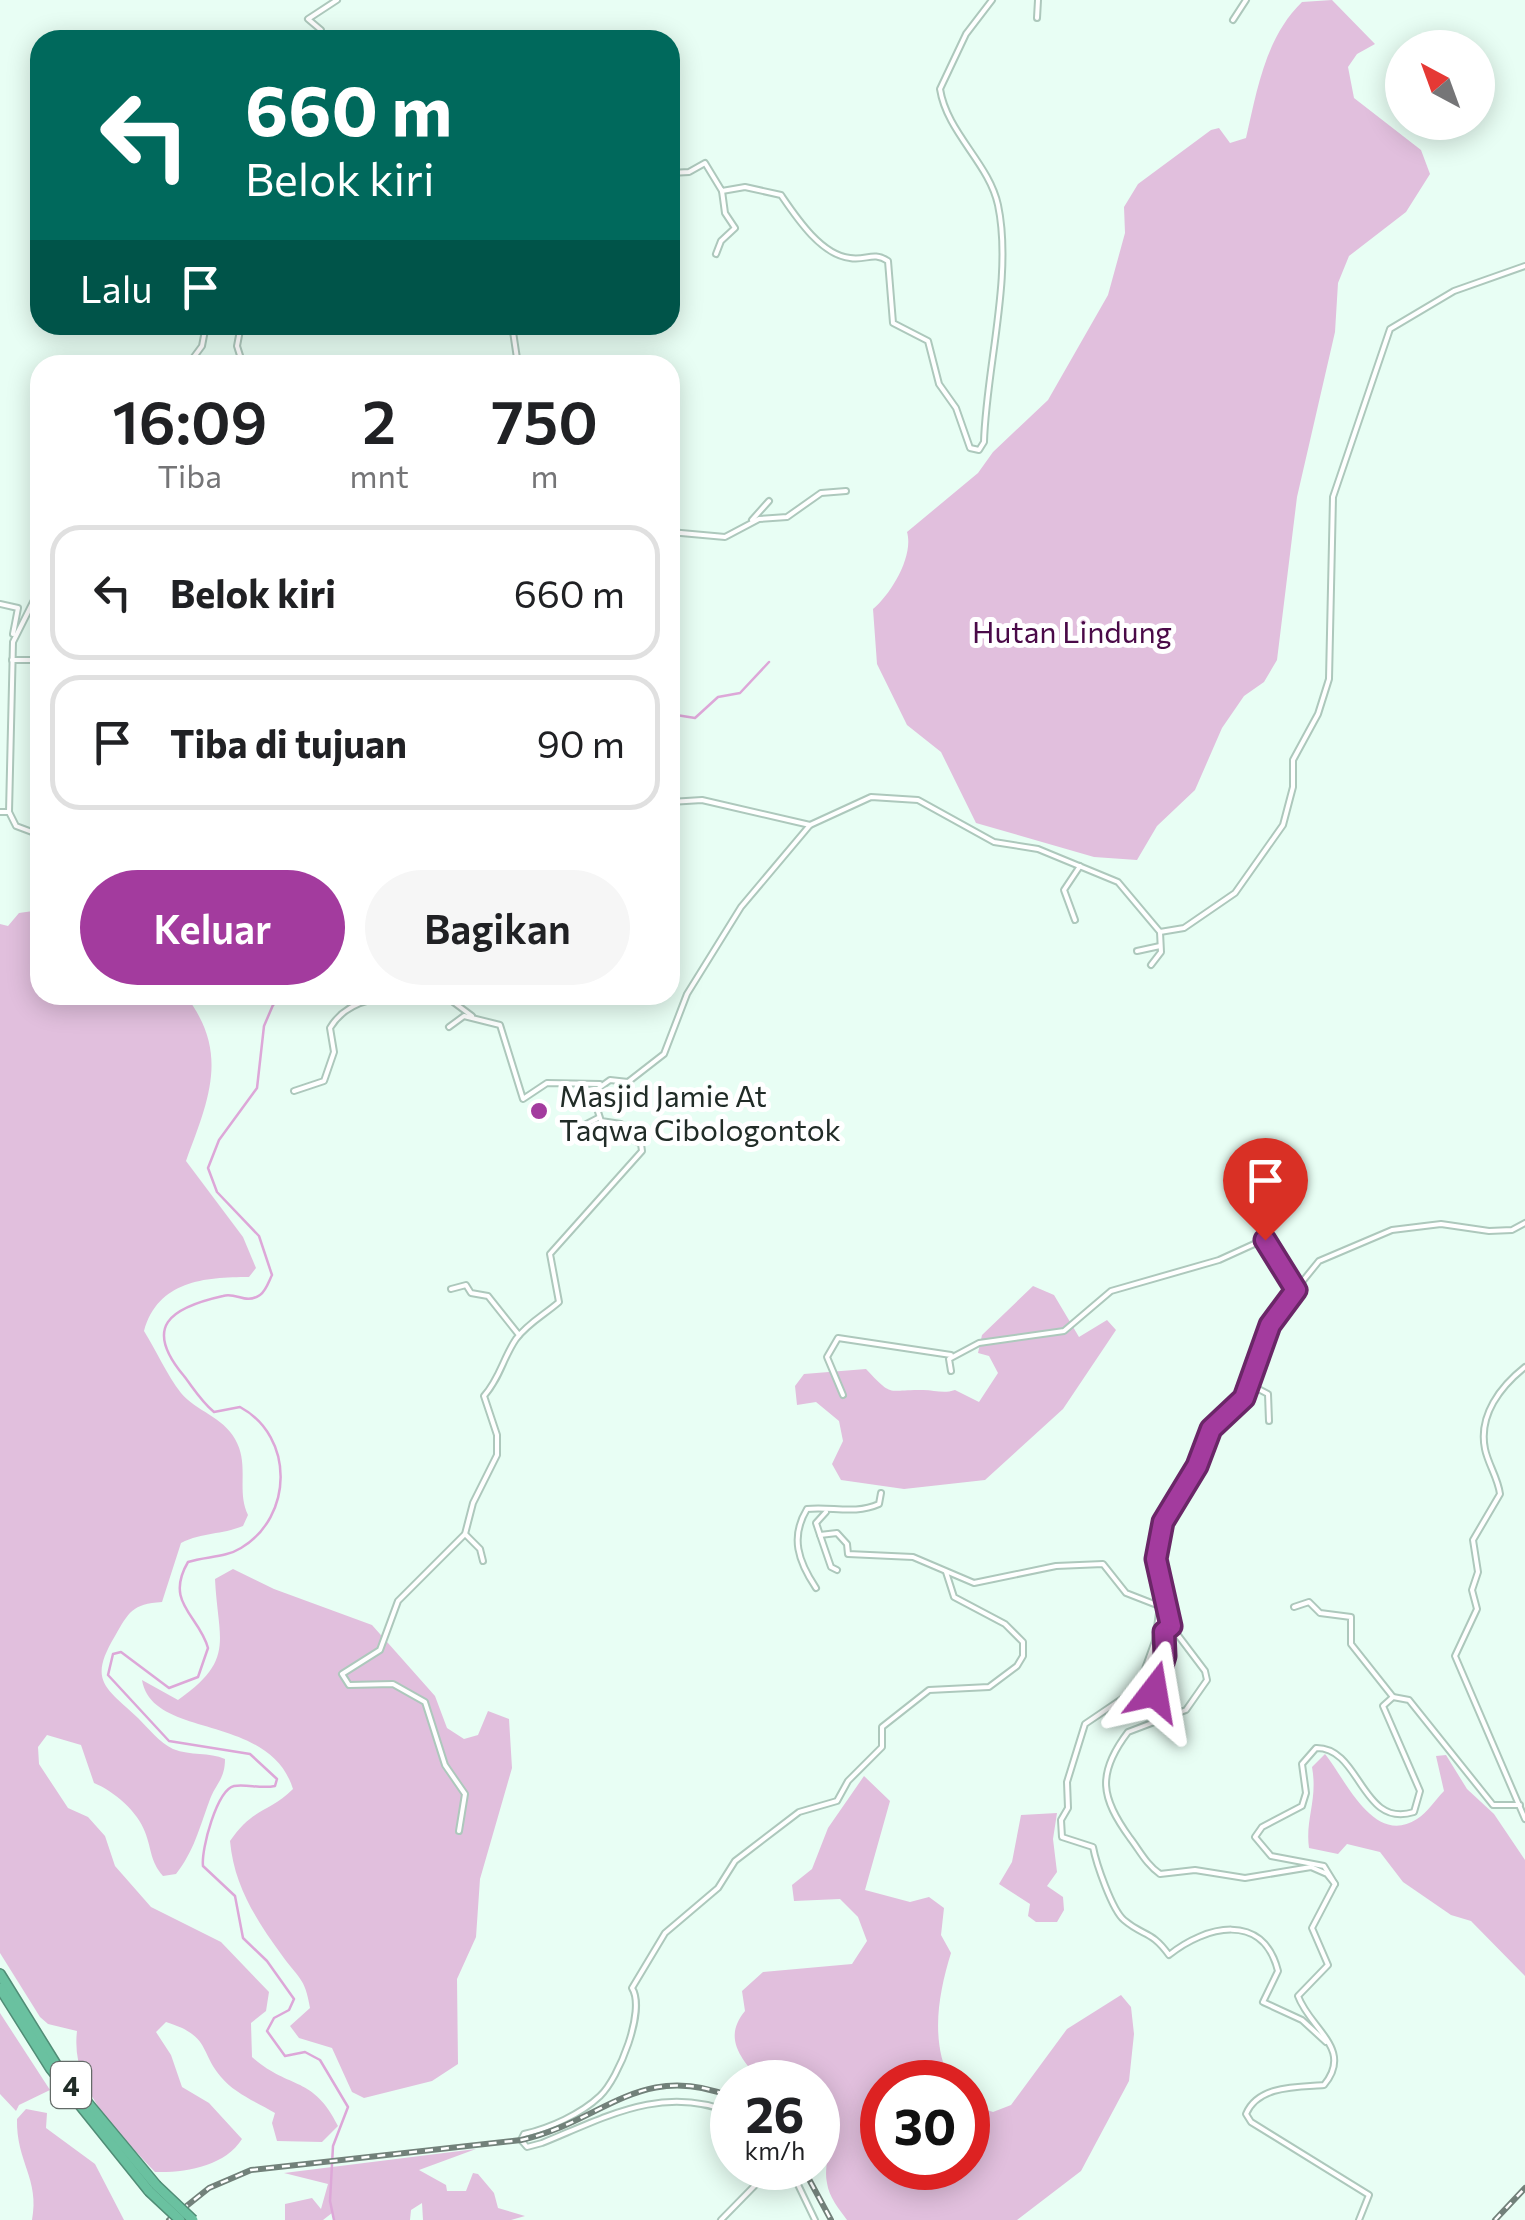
<!DOCTYPE html>
<html lang="id">
<head>
<meta charset="utf-8">
<style>
	:root { --surface:#fff; --page:#f6f6f6; --text:#202124; --muted:#757577; --line:#e0e0e0; --accent:#a33b9e }
	body { margin:0; font-family:Commissioner,sans-serif; background:var(--page); color:var(--text); height:100vh; display:flex; flex-direction:column; font-size:38px; white-space:nowrap }
	* { box-sizing:border-box; margin:0 }
	p { font-size:32px; color:var(--muted) }
	.icon { flex:none; width:55px; height:55px; fill:none; stroke:currentColor; stroke-width:2; stroke-linecap:round; stroke-linejoin:round }
	.map { position:relative; flex:1; overflow:hidden }
	.drawer { position:absolute; left:30px; top:355px; width:650px; height:650px; display:flex; flex-direction:column; background:var(--surface); border-radius:30px; box-shadow:0 5px 25px #0003 }
	.drawer>* { flex:none }
	.hud { position:absolute; left:30px; top:30px; width:650px; height:305px; border-radius:30px; box-shadow:0 5px 25px #0003; background:#00695c; color:#fff; overflow:hidden }
	.needle { width:65px; rotate:319deg }
	.controls { position:absolute; left:1385px; top:30px; display:grid; gap:20px }
	.controls a { display:grid; place-items:center; width:110px; height:110px; border-radius:50%; background:var(--surface); box-shadow:0 5px 25px #0003; font-size:50px }
	.speed { position:absolute; left:710px; top:2060px; display:flex; gap:20px; font-size:50px; font-weight:700; text-align:center }
	.speed>* { display:grid; place-content:center; width:130px; height:130px; border-radius:50%; background:var(--surface); box-shadow:0 5px 25px #0003; line-height:1 }
	.speed small { font-size:25px; font-weight:400 }
	.speed .limit { border:15px solid #d22; background:#fff; color:#111 }
	.pin { position:absolute; display:grid; place-items:center; width:85px; height:85px; color:#fff; margin:-102px -42px; border-radius:50% 50% 50% 0; rotate:-45deg; box-shadow:0 0 10px #0007 }
	.pin .icon { rotate:45deg }
	.me { position:absolute; width:110px; margin:-55px; rotate:14deg; stroke-linejoin:round; filter:drop-shadow(0 0 8px #0008) }
	.turn { display:flex; align-items:center; gap:35px; height:210px; padding:0 50px; font-size:45px }
	.turn .icon { width:130px; height:130px; stroke-width:2.5 }
	.turn b { display:block; font-size:70px; line-height:85px }
	.then { display:flex; align-items:center; height:95px; padding:0 50px; background:#0003; gap:20px; font-size:38px }
	.eta { display:flex; justify-content:space-evenly; align-items:center; height:170px; text-align:center }
	.eta b { font-size:60px; font-weight:600; line-height:70px }
	.cta { display:flex; gap:20px; margin-top:auto; padding:20px 50px }
	.cta a { flex:1; height:115px; border-radius:60px; background:var(--accent); color:#fff; font-size:40px; font-weight:600; line-height:115px; text-align:center }
	.cta a+a { background:var(--page); color:var(--text) }
	ul { padding:0; list-style:none }
	li { display:flex; align-items:center; gap:30px; height:135px; margin:0 20px 15px; padding:0 30px; border:5px solid var(--line); border-radius:30px }
	li div { flex:1 }
	li b { display:block; font-size:38px }
	li em { font-style:normal }
	.map>svg:first-child { display:block }
</style>
</head>
<body>
<div class="map">
<svg width="1525" height="2220" viewBox="0 0 1525 2220">
	<rect width="100%" height="100%" fill="#e8fef4"/>
	<g fill="#e1bfdd">
		<path d="M1332,0L1375,44L1357,54L1348,67L1354,98L1421,150L1430,174L1406,212L1349,256L1338,283L1335,332L1297,497L1277,660L1264,682L1244,696L1222,728L1195,790L1157,826L1137,860L1094,857L976,823L941,752L907,725L877,664L873,609C891,594 914,556 907,532L978,473L993,452L1048,400L1108,295L1125,233L1124,207L1138,184L1211,130L1219,128L1230,143L1246,138C1257,91 1265,38 1302,2Z"/>
		<path d="M40,910V995H185C230,1052 209,1099 186,1161L243,1237L256,1268L249,1277C204,1277 158,1281 144,1331C156,1350 167,1375 181,1393C196,1411 223,1417 235,1439C250,1465 236,1490 248,1515L243,1526C221,1535 203,1532 181,1543L162,1602C132,1604 129,1612 115,1636C88,1681 105,1687 138,1718C148,1728 160,1743 173,1749C191,1756 209,1752 225,1759C225,1780 215,1784 209,1802C199,1829 194,1851 176,1874L163,1876C150,1861 152,1850 145,1832C138,1812 114,1791 94,1783L81,1745L47,1735L38,1747L39,1764L68,1808L88,1817L105,1836L115,1866L151,1907L221,1942L269,1992L266,2011L251,2023L252,2057C289,2090 313,2075 338,2126L322,2142L277,2141L272,2123L275,2113C258,2103 234,2093 221,2077C199,2051 211,2036 166,2022L156,2032L171,2055L182,2087L209,2103L242,2139C225,2166 186,2173 155,2172C118,2132 70,2089 77,2031L48,2024L40,2017L0,1953V924L8,926L19,913Z"/>
		<path d="M1033,1286L1054,1295L1079,1337L1107,1320L1116,1330L1063,1409L985,1480L904,1489L841,1480L832,1464L843,1441L839,1421L816,1402L797,1405L795,1386L804,1374L866,1369C894,1399 887,1389 923,1390C935,1390 943,1394 955,1390L979,1402L998,1373L989,1356L978,1353L982,1335Z"/>
		<path d="M233,1569L274,1589L372,1625L435,1696L447,1728L464,1739L478,1735L488,1711L509,1719L512,1768L480,1879L476,1937L457,1979L458,2064L432,2081L364,2098L352,2092L332,2048L299,2038L290,2026L310,2008C305,1977 298,1978 281,1954C255,1918 234,1885 230,1841C253,1807 269,1813 293,1789C269,1712 152,1740 142,1680L178,1700C236,1659 218,1641 215,1579Z"/>
		<path d="M1325,1754C1346,1780 1374,1847 1417,1819C1428,1812 1435,1800 1444,1791L1436,1756L1446,1755L1467,1789L1494,1814L1525,1860V1976L1471,1921L1451,1915L1403,1882L1380,1852L1347,1844L1338,1854L1309,1848C1305,1819 1318,1800 1312,1767Z"/>
		<path d="M864,1776L890,1801L865,1890L910,1902L929,1897L944,1908L941,1935L951,1953C938,1995 930,2042 951,2082H882V2168H968V2104L993,2112L1011,2105L1067,2029L1121,1995L1131,2007L1134,2034L1129,2081L1081,2171L1017,2220H847C839,2209 829,2197 827,2183C823,2165 834,2151 818,2136V2082H761C742,2059 722,2039 745,2011L742,1991L763,1972L852,1964L867,1941L858,1917L840,1899L794,1901L792,1885L812,1869L828,1828Z"/>
		<path d="M1057,1813L1053,1839L1057,1872L1047,1886L1063,1897L1064,1910L1057,1922H1036L1028,1916L1030,1904L999,1884L1012,1862L1021,1815Z"/>
		<path d="M0,2013L50,2090L19,2105L16,2111L0,2094Z"/>
		<path d="M26,2109L47,2113L46,2128L95,2164L124,2220H32C40,2179 16,2162 17,2119Z"/>
		<path d="M476,2149L419,2170L446,2185L447,2191H466L473,2173L478,2174L494,2193L498,2208L525,2216L511,2220H423L422,2203L411,2210L410,2220H335L332,2213L323,2220H285V2204L312,2198L321,2209L328,2184L284,2173Z"/>
	</g>
	<g fill="none" stroke-linecap="round" stroke-linejoin="round">
		<g stroke="#dda7d8" stroke-width="2.5">
			<path d="M670,714L695,718L718,697L740,693L769,662"/>
			<path d="M286,995L273,1005L264,1026L257,1088L219,1140L208,1168L217,1192L259,1236L272,1275C269,1281 266,1291 260,1295C245,1305 237,1292 223,1296C169,1308 143,1327 184,1376C194,1389 201,1401 214,1412L240,1407C295,1437 293,1517 241,1548C225,1558 206,1556 188,1562C164,1603 199,1615 208,1648L198,1677L169,1688L121,1652L113,1654L108,1675L169,1741L250,1754L277,1779L275,1786C261,1789 247,1784 234,1786C217,1790 201,1849 203,1866L235,1896L243,1938L267,1961L294,1999L289,2010L274,2018L267,2031L285,2056L305,2052L320,2060L348,2107L333,2146L330,2201L334,2220"/>
		</g>
		<defs>
			<g id="street">
				<path d="M1037,18L1038,0"/>
				<path d="M1233,20L1246,0"/>
				<path d="M318,40L321,30L308,19L337,0"/>
				<path d="M670,173L689,172L705,163L722,191L745,187L781,195C796,217 821,255 850,258C866,261 873,251 888,261L893,323L928,341L939,384L956,408L970,448L979,450L984,442C986,369 1013,276 998,205C989,163 947,133 940,89L966,34L992,0"/>
				<path d="M716,254L721,241L735,228L725,213L722,191"/>
				<path d="M241,325L237,346L243,365"/>
				<path d="M512,325L518,365"/>
				<path d="M188,365L202,346L206,325"/>
				<path d="M752,520L769,501"/>
				<path d="M670,532L725,537L759,519L787,517L821,493L846,491"/>
				<path d="M0,604L18,608L13,634"/>
				<path d="M12,660H40"/>
				<path d="M670,802L702,800L810,825L871,797L918,800L994,842L1038,849L1118,882L1160,932L1184,928L1235,893L1283,825L1293,787V760L1318,714L1329,679L1333,497L1390,329L1454,291L1525,266"/>
				<path d="M0,812H9L16,826L40,835"/>
				<path d="M9,812L13,642L40,588"/>
				<path d="M1075,920L1064,890L1080,866"/>
				<path d="M1137,951L1160,946"/>
				<path d="M1151,965L1161,952L1160,932"/>
				<path d="M444,995L472,1016"/>
				<path d="M449,1027L464,1016L500,1025L523,1099L547,1083L600,1084"/>
				<path d="M294,1091L324,1081L334,1052L330,1028C350,994 394,996 428,995"/>
				<path d="M569,1133L598,1118"/>
				<path d="M451,1289L466,1285L471,1293L488,1296L519,1335"/>
				<path d="M1525,1367C1501,1386 1478,1415 1485,1449C1488,1464 1498,1478 1500,1494L1473,1540L1478,1572L1472,1590L1477,1609L1455,1656L1525,1819"/>
				<path d="M951,1371L949,1359L979,1343L1064,1331L1111,1291L1219,1260L1263,1240L1296,1290"/>
				<path d="M1247,1383L1268,1394L1269,1421"/>
				<path d="M843,1395L827,1357L838,1338L951,1355"/>
				<path d="M465,1534L480,1549L483,1561"/>
				<path d="M820,1535L816,1523L826,1512"/>
				<path d="M837,1570L831,1567L820,1535L837,1533L847,1544L848,1554L913,1557L974,1583L1056,1566L1103,1564L1126,1593L1162,1607"/>
				<path d="M816,1588C798,1561 790,1537 807,1509C831,1506 854,1515 879,1504L881,1493"/>
				<path d="M1160,1606L1155,1641L1138,1688L1085,1724L1067,1782L1068,1808L1061,1820L1062,1837L1093,1847C1096,1863 1112,1910 1124,1920C1144,1937 1151,1930 1169,1955C1205,1926 1263,1911 1278,1971L1263,2002L1302,2020L1326,2042"/>
				<path d="M1294,1607L1309,1602L1320,1613L1351,1617V1644L1393,1697"/>
				<path d="M1123,1702L1133,1704L1153,1692L1165,1656L1164,1632L1170,1627"/>
				<path d="M459,1831L465,1794L445,1765L425,1702L393,1684L349,1685L342,1674L380,1650L398,1601L465,1534L473,1503L497,1455V1435L484,1396C500,1378 503,1358 516,1339C528,1323 544,1315 559,1302L550,1254L642,1151L641,1144L628,1137L621,1124L601,1121L592,1093L610,1080L628,1082L664,1054L687,994L741,907L810,825"/>
				<path d="M1335,1884L1324,1866L1271,1856L1255,1837L1262,1827L1302,1806L1306,1793L1302,1764L1316,1748C1361,1747 1361,1829 1414,1812L1420,1791L1383,1706L1393,1697L1409,1700L1493,1805H1520"/>
				<path d="M732,2113C663,2084 606,2117 542,2143L527,2147L521,2140L524,2134C550,2128 581,2114 600,2096C619,2078 646,2010 632,1988L665,1933L718,1888L735,1861L799,1812L837,1801L848,1781L882,1747V1727L929,1690L989,1687L1017,1666L1023,1656V1642L1005,1624L954,1597L946,1572"/>
				<path d="M790,2168L815,2220"/>
				<path d="M721,2220L772,2168"/>
				<path d="M1359,2220L1369,2195L1251,2122L1246,2114C1258,2085 1298,2087 1324,2085C1354,2049 1310,2029 1298,1996L1328,1965L1312,1928L1335,1884L1327,1874L1311,1867L1245,1878L1195,1870L1160,1874C1146,1864 1140,1851 1130,1838C1101,1798 1096,1774 1128,1732L1186,1710L1207,1680L1205,1671L1171,1626L1157,1564L1158,1540L1211,1429L1244,1398L1260,1345L1276,1314L1319,1261L1392,1230L1441,1224L1489,1231L1512,1230L1525,1223"/>
			</g>
			<g id="highway">
				<path d="M0,1974L57,2066L156,2185"/>
				<path d="M0,1988L51,2069L149,2191"/>
			</g>
		</defs>
		<use href="#street" stroke="#adc8bc" stroke-width="8"/>
		<use href="#highway" stroke="#508d76" stroke-width="12"/>
		<use href="#street" stroke="#fff" stroke-width="4"/>
		<use href="#highway" stroke="#6ac1a0" stroke-width="9"/>
		<defs>
			<g id="rail">
				<path d="M803,2168L831,2220"/>
				<path d="M169,2220L209,2188L251,2170L521,2140C603,2122 640,2060 732,2097"/>
				<path d="M1495,2220L1525,2188"/>
			</g>
		</defs>
		<use href="#rail" stroke="#72817a" stroke-width="6"/>
		<use href="#rail" stroke="#fff" stroke-width="2.5" stroke-dasharray="8" stroke-linecap="butt"/>
		<defs>
			<g id="highway-bridge">
				<path d="M156,2185L193,2220"/>
				<path d="M149,2191L180,2220"/>
			</g>
		</defs>
		<use href="#highway-bridge" stroke="#508d76" stroke-width="12" stroke-linecap="butt"/>
		<use href="#highway-bridge" stroke="#6ac1a0" stroke-width="9"/>
	</g>
	<g fill="none" stroke-linecap="round" stroke-linejoin="round">
		<defs>
			<path id="route" d="M1154,1692L1165,1656L1164,1632L1171,1626L1156,1559L1163,1522L1197,1466L1211,1429L1244,1398L1270,1325L1296,1290L1265,1240"/>
		</defs>
		<use href="#route" stroke="#6a2667" stroke-width="25"/>
		<use href="#route" stroke="#a33b9e" stroke-width="18"/>
	</g>
	<circle fill="#a33b9e" stroke="#fff" stroke-width="4" cx="539" cy="1111" r="10"/>
	<g text-anchor="middle" dominant-baseline="central" stroke-width="10" stroke-linejoin="round" paint-order="stroke">
		<rect fill="#fff" stroke="#646b68" stroke-width="2.5" x="51" y="2062" width="40" height="46" rx="8"/>
		<g font-size="28" font-weight="bold" fill="#212c27">
			<text x="71" y="2085">4</text>
		</g>
		<g font-size="30" fill="#4a0a48" stroke="#fff">
			<text x="1072" y="630">Hutan Lindung</text>
		</g>
		<g font-size="30" fill="#212c27" stroke="#fff" text-anchor="start">
			<text x="559" y="1094">Masjid Jamie At<tspan x="559" dy="34">Taqwa Cibologontok</tspan></text>
		</g>
	</g>
</svg>
<div class="controls">
<a><svg class="needle" viewBox="-14 -14 28 28"><path d="M0-13l5 13h-10z" fill="#e53935"/><path d="M0 13l5-13h-10z" fill="#757577"/></svg></a>
</div>
<div class="speed"><div>26<small>km/h</small></div><div class="limit">30</div></div>
<div class="pin" style="left:1265px;top:1240px;background:#d93025"><svg class="icon" aria-label="arrive" viewBox="0 0 24 24"><path d="M6 21V4h12l-3 4 3 4H6"/></svg></div>
<svg class="me" style="left:1154px;top:1692px" viewBox="-20 -20 40 40"><path d="M0-17L14 15 0 8-14 15z" fill="#a33b9e" stroke="#fff" stroke-width="4"/></svg>
<div class="hud">
<div class="turn"><svg class="icon" aria-label="left" viewBox="0 0 24 24"><path d="M17 20v-9H6M10 6l-5 5 5 5"/></svg><div><b>660 m</b>Belok kiri</div></div>
<div class="then">Lalu<svg class="icon" aria-label="arrive" viewBox="0 0 24 24"><path d="M6 21V4h12l-3 4 3 4H6"/></svg></div>
</div>
<section class="drawer">
<div class="eta">
<div><b>16:09</b><p>Tiba</p></div>
<div><b>2</b><p>mnt</p></div>
<div><b>750</b><p>m</p></div>
</div>
<ul>
<li><svg class="icon" aria-label="left" viewBox="0 0 24 24"><path d="M17 20v-9H6M10 6l-5 5 5 5"/></svg><div><b>Belok kiri</b></div><em>660 m</em></li>
<li><svg class="icon" aria-label="arrive" viewBox="0 0 24 24"><path d="M6 21V4h12l-3 4 3 4H6"/></svg><div><b>Tiba di tujuan</b></div><em>90 m</em></li>
</ul>
<div class="cta"><a>Keluar</a><a>Bagikan</a></div>
</section>
</div>
</body>
</html>
